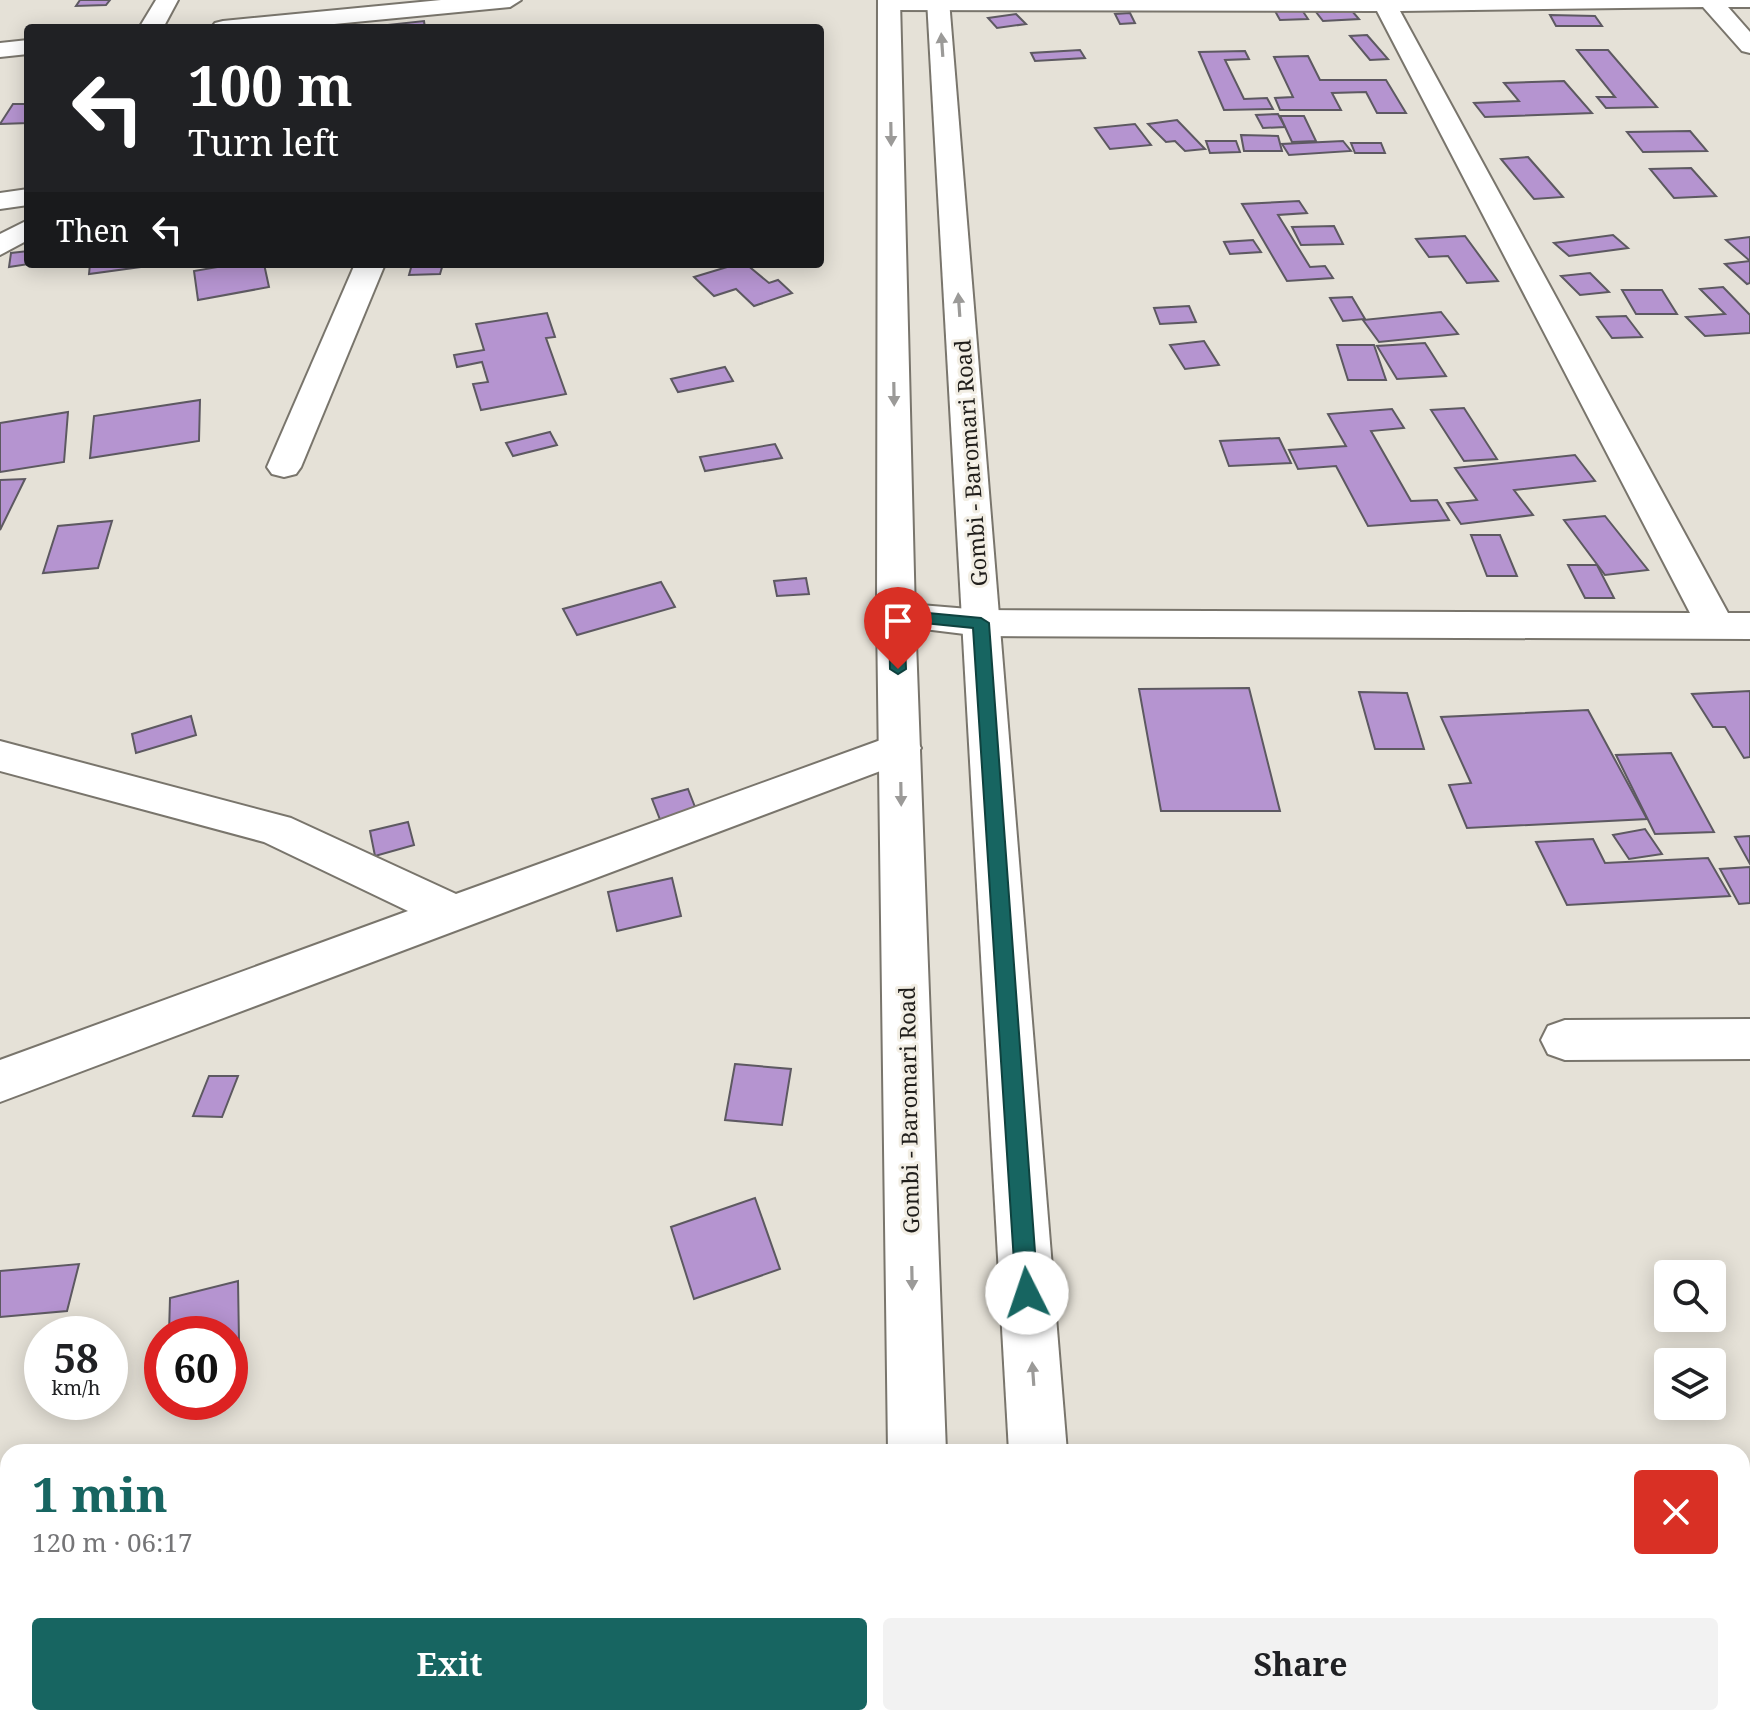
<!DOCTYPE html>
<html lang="en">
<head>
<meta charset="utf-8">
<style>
	:root { --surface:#fff; --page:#f2f2f2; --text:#202124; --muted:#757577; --accent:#176561 }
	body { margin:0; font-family:"Noto Serif",serif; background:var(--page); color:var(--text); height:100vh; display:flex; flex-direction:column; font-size:30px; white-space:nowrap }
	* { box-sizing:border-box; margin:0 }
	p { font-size:26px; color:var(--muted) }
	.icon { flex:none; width:44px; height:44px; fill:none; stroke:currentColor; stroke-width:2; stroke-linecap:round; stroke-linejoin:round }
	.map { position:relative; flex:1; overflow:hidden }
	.sheet { position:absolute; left:0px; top:1444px; width:1750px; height:282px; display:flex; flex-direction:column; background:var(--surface); border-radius:24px 24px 0 0; box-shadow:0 4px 20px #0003 }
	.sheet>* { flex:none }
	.banner { position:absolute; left:24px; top:24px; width:800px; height:244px; border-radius:8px; box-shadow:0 4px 20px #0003; background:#202124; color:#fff; overflow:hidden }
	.tools { position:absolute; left:1654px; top:1260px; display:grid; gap:16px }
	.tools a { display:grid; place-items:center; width:72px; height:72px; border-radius:8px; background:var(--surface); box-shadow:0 4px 20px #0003; font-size:40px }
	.speed { position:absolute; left:24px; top:1316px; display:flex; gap:16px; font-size:40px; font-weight:700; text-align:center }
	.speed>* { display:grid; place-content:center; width:104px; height:104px; border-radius:50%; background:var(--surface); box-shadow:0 4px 20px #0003; line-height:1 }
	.speed small { font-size:20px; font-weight:400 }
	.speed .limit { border:12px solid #d22; background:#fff; color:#111 }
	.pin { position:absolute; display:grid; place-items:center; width:68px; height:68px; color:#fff; margin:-82px -34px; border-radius:50% 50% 50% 0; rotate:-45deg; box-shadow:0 0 8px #0007 }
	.pin .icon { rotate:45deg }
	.me { position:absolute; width:88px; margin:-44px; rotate:356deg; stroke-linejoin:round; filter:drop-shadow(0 0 6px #0008) }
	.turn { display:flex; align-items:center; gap:28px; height:168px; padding:0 32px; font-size:36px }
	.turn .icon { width:104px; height:104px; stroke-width:2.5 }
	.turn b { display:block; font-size:56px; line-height:68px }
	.then { display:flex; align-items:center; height:76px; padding:0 32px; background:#0003; gap:16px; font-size:30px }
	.round { display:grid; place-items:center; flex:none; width:84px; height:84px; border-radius:8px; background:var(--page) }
	.overview { display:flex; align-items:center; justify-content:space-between; height:136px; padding:0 32px }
	h1 { font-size:48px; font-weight:700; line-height:60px; color:var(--accent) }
	.action { display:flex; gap:16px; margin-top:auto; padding:16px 32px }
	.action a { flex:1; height:92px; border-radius:8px; background:var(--accent); color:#fff; font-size:32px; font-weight:700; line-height:92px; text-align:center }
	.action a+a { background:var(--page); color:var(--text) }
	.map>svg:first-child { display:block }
</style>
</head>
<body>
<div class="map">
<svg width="1750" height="1725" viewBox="0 0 1750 1725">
	<rect width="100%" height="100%" fill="#e5e1d7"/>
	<g fill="#b594d0" stroke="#5d5961" stroke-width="2">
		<path d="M80,0H110L106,5L76,6Z"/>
		<path d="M1302,10L1308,19L1280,20L1275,11Z"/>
		<path d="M1352,11L1359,19L1323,21L1316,12Z"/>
		<path d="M1130,13L1135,23L1120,24L1115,14Z"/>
		<path d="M1016,14L1026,24L997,28L988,18Z"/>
		<path d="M1550,15L1595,16L1602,26H1556Z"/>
		<path d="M424,21L425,28H360Z"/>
		<path d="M1367,35L1388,59L1370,60L1350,36Z"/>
		<path d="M1080,50L1085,58L1035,61L1031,53Z"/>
		<path d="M1577,50H1608L1657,107L1606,108L1597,97H1615Z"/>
		<path d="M1245,51L1249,59L1225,60L1244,99L1267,98L1273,109L1224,110L1199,52Z"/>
		<path d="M1308,56L1320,80H1386L1406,113H1377L1366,92L1332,93L1341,110H1280L1275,98L1293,97L1274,57Z"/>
		<path d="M1564,81L1592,113L1485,117L1474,103L1519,101L1504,83Z"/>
		<path d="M13,104H28V123L0,124Z"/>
		<path d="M1278,114L1285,127L1263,128L1256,115Z"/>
		<path d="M1280,116H1304L1316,141L1292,142Z"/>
		<path d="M1177,120L1205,149L1185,151L1175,141L1166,142L1148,124Z"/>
		<path d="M1135,124L1151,145L1110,149L1095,128Z"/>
		<path d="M1690,131L1707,151L1643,152L1627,132Z"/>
		<path d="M1241,135L1278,136L1282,151H1244Z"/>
		<path d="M1206,141H1236L1240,152L1210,153Z"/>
		<path d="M1343,141L1351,151L1289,155L1282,144Z"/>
		<path d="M1351,143H1381L1385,153H1355Z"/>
		<path d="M1528,157L1563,197L1534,199L1501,159Z"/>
		<path d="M1691,168L1716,196L1674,198L1650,169Z"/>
		<path d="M1299,201L1307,213L1278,215L1310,267L1325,266L1333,278L1287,281L1242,204Z"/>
		<path d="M1334,226L1343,244L1301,245L1292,227Z"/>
		<path d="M1613,235L1628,248L1569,256L1554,243Z"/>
		<path d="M1465,236L1498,281L1467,283L1448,256L1429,257L1416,239Z"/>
		<path d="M1750,237V261L1726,240Z"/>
		<path d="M1253,240L1261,252L1230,254L1224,242Z"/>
		<path d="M28,251L29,264L9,267L11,253Z"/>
		<path d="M1750,261V283L1747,284L1725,264Z"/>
		<path d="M90,264H163L89,274Z"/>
		<path d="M235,264H264L269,287L198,300L194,271Z"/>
		<path d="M412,264H443L440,274L409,275Z"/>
		<path d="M737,264H746L769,283L778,280L792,293L754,306L736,289L714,296L694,277Z"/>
		<path d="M1590,273L1609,292L1580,295L1561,276Z"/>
		<path d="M1723,287L1750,315V333L1705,336L1686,317L1725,314L1700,289Z"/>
		<path d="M1622,290H1662L1677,314H1636Z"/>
		<path d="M1352,297L1365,319L1343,321L1330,298Z"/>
		<path d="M1189,306L1196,322L1160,324L1154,308Z"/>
		<path d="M1441,312L1458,334L1379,342L1363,320Z"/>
		<path d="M547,313L555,337L546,338L566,394L481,410L473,384L488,382L482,362L457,367L454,355L484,350L476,324Z"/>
		<path d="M1626,316L1642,337L1612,338L1597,317Z"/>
		<path d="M1204,341L1219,365L1185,369L1170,345Z"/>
		<path d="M1425,343L1446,376L1397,379L1377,346Z"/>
		<path d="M1337,345H1374L1386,380H1348Z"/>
		<path d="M725,367L733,381L678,392L671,379Z"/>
		<path d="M200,400L199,441L90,458L94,416Z"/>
		<path d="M1464,408L1497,459L1464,461L1431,410Z"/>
		<path d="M1392,409L1404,428L1371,431L1411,501L1437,500L1449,520L1368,526L1336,466L1298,469L1289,450L1346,446L1328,414Z"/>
		<path d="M68,412L64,462L0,472V423Z"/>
		<path d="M550,432L557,445L513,456L506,443Z"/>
		<path d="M1279,438L1291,463L1229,466L1220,441Z"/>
		<path d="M775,444L782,458L705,471L700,457Z"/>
		<path d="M1575,455L1595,481L1514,490L1533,515L1461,524L1447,503L1477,500L1455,468Z"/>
		<path d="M25,479L0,530V480Z"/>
		<path d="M1605,516L1648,570L1605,575L1564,520Z"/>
		<path d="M112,521L98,568L43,573L58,526Z"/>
		<path d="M1471,535H1500L1517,576H1487Z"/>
		<path d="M1568,565H1597L1614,598H1585Z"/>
		<path d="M806,578L809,594L777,596L774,581Z"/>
		<path d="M661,582L675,607L577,635L563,609Z"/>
		<path d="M1249,688L1280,811H1161L1139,689Z"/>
		<path d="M1750,691V757L1744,758L1725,727H1713L1692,694Z"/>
		<path d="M1359,692L1407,693L1424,749H1375Z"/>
		<path d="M1588,710L1647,819L1467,828L1449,785L1471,783L1441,717Z"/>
		<path d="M191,716L196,735L136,753L132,734Z"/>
		<path d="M1671,753L1714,832L1655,834L1616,755Z"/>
		<path d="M688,789L697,812L661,822L652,799Z"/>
		<path d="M408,822L414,845L375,856L370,831Z"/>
		<path d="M1645,829L1662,854L1629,859L1613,835Z"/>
		<path d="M1750,836V864L1735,837Z"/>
		<path d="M1593,839L1605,863L1708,858L1730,896L1567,905L1536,842Z"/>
		<path d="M1750,867V903L1739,904L1720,869Z"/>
		<path d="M672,878L681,916L617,931L608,892Z"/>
		<path d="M735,1064L791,1069L782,1125L725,1120Z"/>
		<path d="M209,1076H238L222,1117L193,1116Z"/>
		<path d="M755,1198L780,1269L694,1299L671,1227Z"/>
		<path d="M79,1264L67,1311L0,1317V1271Z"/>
		<path d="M238,1281L239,1342L230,1344V1334H169L170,1298Z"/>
		<path d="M8,1577V1718H65L64,1722L0,1725V1601Z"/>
	</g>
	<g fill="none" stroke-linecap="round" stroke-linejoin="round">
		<defs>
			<g id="minor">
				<path d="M156,0H178L163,28H139Z"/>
				<path d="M441,0H521L510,7L293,28H211L215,23L223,21Z"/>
				<path d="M880,0H1750V7H1728L1750,32V53L1742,51L1703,7L1400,11L1728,613H1750V639L981,636L883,624L877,615L883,606L896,603L981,610L1690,613L1377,11L889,10L881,8L878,3Z"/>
				<path d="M28,40V54L0,57V43Z"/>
				<path d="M28,189V205L0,209V193Z"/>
				<path d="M28,220V240L0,255V234Z"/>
				<path d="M355,264H385L301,467L296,474L284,477L272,474L267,467Z"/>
				<path d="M900,733L915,738L921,748L915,758L0,1102V1060L408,911L264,842L0,771V741L291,818L456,894Z"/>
				<path d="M1750,1019V1059L1565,1060L1548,1054L1541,1040L1548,1026L1565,1020Z"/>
			</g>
			<g id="primary">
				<path d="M878,0H900L915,615L946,1452H888L877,615Z"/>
				<path d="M927,0H949L1067,1452H1009Z"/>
				<rect x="890" y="1718" width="66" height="7"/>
				<path d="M1023,1718H1089L1090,1725H1024Z"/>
			</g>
		</defs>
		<use href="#minor" stroke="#79756c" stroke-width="4"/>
		<use href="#primary" stroke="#79756c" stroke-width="4"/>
		<use href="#minor" fill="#fff" fill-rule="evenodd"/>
		<use href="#primary" fill="#fff" fill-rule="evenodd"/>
	</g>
	<defs><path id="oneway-solid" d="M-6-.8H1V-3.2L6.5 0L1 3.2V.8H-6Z" transform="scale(2)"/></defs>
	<g fill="#9b9a98">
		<use href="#oneway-solid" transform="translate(942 45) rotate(-94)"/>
		<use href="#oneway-solid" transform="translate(891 134) rotate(89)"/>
		<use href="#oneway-solid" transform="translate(959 305) rotate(-94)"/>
		<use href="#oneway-solid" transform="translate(894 394) rotate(89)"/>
		<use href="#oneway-solid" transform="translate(901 794) rotate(89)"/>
		<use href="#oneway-solid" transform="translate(912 1278) rotate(89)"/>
		<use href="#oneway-solid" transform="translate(1033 1374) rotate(-94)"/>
	</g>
	<path fill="#176561" stroke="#0f423f" stroke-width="2" d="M896,610L981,618L989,623L1038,1293L1035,1300L1027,1303L1019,1300L1016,1293L973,628L904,621L906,669L898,674L890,669L889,615Z"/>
	<g text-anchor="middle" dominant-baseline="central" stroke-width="6" stroke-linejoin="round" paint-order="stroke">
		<g font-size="22" fill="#201e1b" stroke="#f2eee4">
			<text transform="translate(970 463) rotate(-94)">Gombi - Baromari Road</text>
			<text transform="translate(908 1110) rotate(-91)">Gombi - Baromari Road</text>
		</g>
	</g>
</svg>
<div class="tools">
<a><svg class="icon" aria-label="search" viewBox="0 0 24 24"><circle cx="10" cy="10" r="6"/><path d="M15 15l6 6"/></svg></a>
<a><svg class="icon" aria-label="layers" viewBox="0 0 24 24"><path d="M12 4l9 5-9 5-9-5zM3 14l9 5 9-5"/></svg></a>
</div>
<div class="speed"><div>58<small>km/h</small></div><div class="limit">60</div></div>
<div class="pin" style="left:898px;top:669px;background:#d93025"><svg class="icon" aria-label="arrive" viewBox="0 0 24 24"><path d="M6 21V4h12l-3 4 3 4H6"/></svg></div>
<svg class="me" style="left:1027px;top:1293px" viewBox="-20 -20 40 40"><circle r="19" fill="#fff"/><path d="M0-13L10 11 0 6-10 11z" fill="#176561"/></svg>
<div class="banner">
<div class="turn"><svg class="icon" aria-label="left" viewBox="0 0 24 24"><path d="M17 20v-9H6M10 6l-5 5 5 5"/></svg><div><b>100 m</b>Turn left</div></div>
<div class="then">Then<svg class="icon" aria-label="left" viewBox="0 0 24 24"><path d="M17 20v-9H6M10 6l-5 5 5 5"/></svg></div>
</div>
<section class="sheet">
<div class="overview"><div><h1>1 min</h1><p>120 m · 06:17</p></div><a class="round" style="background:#d93025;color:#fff"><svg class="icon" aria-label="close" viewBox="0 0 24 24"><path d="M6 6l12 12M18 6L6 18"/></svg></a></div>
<div class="action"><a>Exit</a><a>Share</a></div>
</section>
</div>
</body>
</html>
